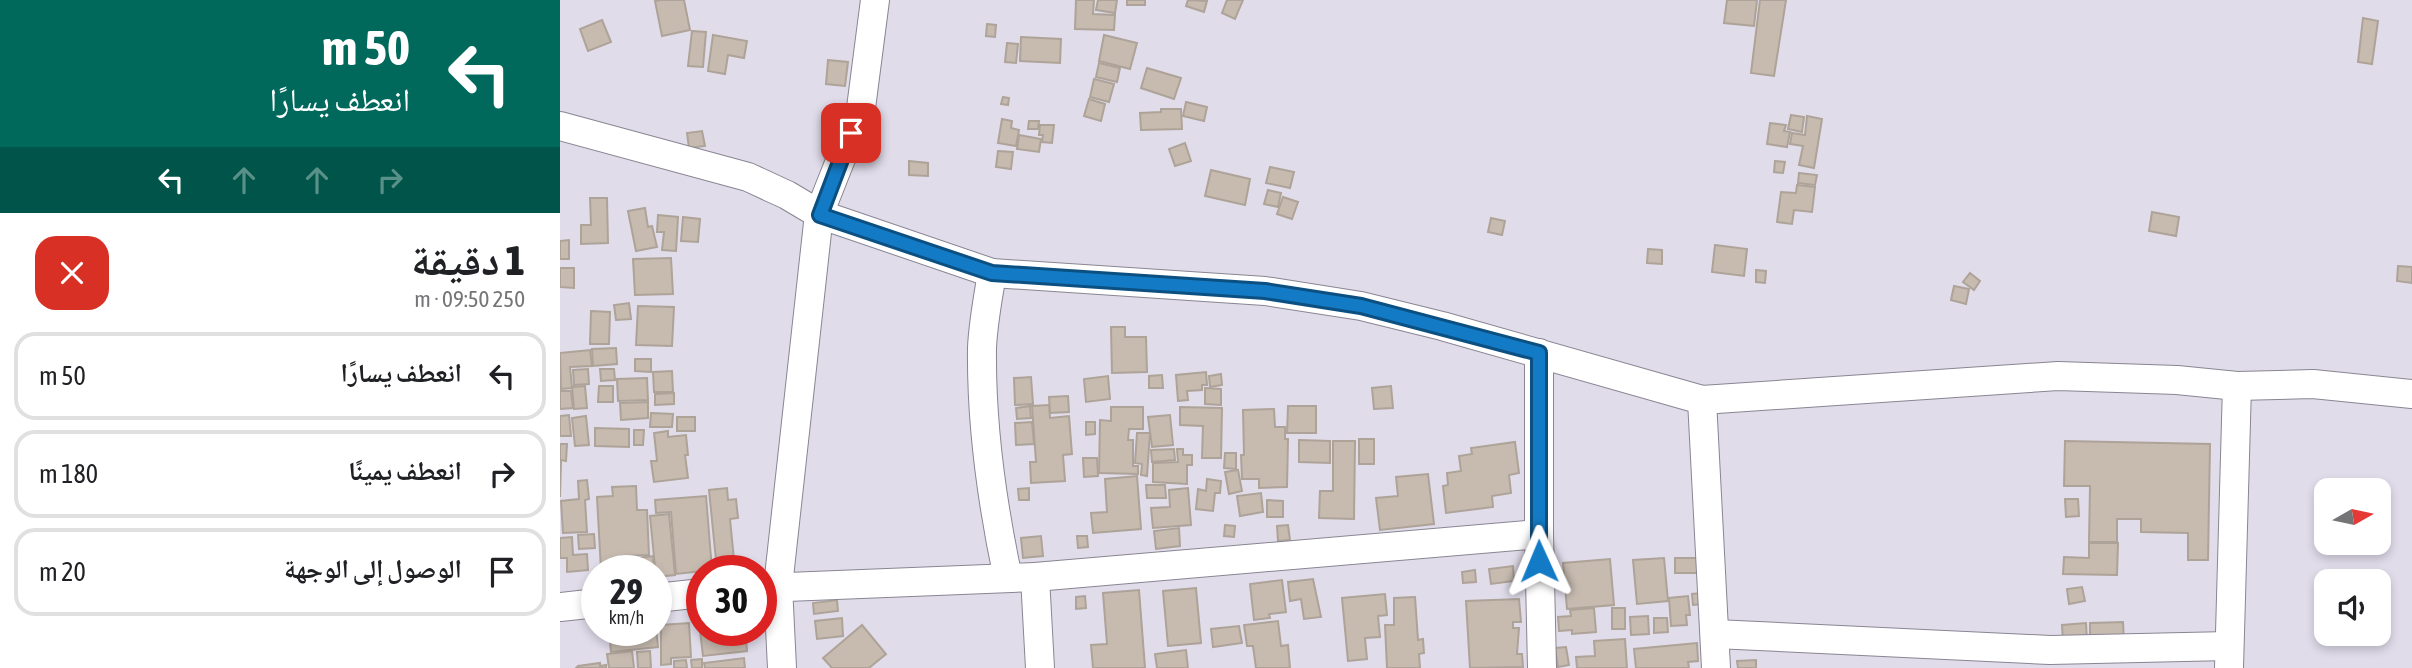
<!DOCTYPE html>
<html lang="ar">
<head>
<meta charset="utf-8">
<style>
	:root { --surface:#fff; --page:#f6f6f6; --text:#202124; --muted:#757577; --line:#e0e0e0 }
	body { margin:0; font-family:"Asap Condensed","Noto Naskh Arabic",sans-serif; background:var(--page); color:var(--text); direction:rtl; height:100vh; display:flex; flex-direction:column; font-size:26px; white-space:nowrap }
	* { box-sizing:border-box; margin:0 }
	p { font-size:23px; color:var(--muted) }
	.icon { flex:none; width:38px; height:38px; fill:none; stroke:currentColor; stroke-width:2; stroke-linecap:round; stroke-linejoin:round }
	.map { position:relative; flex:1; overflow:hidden; direction:ltr }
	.panel { display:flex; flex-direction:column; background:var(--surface); width:560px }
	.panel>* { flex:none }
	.hud { background:#00695c; color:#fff; overflow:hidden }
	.needle { width:46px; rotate:81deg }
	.buttons { position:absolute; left:1754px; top:478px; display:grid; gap:14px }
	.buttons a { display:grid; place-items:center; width:77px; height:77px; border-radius:14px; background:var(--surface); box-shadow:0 4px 10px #0003; font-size:35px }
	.speed { position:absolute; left:21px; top:555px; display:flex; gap:14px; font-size:35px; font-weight:700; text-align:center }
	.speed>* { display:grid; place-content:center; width:91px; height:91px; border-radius:50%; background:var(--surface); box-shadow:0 4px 10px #0003; line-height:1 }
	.speed small { font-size:18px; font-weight:400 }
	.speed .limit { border:10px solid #d22; background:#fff; color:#111 }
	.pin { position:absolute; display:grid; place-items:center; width:60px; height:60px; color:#fff; margin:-30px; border-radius:14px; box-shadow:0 4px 10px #0006 }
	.me { position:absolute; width:77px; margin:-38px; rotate:359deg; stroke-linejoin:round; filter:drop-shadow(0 0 5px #0008) }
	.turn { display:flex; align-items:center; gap:24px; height:147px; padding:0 35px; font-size:32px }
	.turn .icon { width:91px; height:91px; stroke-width:2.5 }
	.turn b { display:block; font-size:49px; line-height:60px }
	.lanes { display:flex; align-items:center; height:66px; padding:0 35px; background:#0003; justify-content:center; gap:35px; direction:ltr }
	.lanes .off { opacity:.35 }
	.round { display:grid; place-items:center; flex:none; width:74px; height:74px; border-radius:21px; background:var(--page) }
	.head { display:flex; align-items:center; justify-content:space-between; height:119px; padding:0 35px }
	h1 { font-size:42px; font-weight:800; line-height:52px }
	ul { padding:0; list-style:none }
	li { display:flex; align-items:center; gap:21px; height:88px; margin:0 14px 10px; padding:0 21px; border:4px solid var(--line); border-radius:21px }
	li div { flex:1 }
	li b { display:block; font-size:26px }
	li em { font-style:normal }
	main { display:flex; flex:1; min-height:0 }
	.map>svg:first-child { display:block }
</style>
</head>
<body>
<main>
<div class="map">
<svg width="1852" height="668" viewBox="0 0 1852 668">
	<rect width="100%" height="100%" fill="#e0dcea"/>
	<g fill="#c7bbb0" stroke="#aea398" stroke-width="2">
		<path d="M101,0H124L130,30L102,36L95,1Z"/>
		<path d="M516,0H534L533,14L555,15L554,30L515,29Z"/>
		<path d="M538,0H557L555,13L536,10Z"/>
		<rect x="567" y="0" width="18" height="5"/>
		<path d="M628,0L647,1L644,12L626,6Z"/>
		<path d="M667,0H683L675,19L662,13Z"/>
		<path d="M1167,0H1197L1194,26L1164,23Z"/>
		<path d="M1200,0H1226L1214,76L1191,73Z"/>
		<path d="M1803,18L1818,21L1812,64L1798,62Z"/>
		<path d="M42,20L51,42L28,51L20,29Z"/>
		<path d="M427,24L436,25L435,37L426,36Z"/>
		<path d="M132,31L146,32L143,67L128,66Z"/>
		<path d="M153,35L187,41L184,58L168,55L165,74L148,71Z"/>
		<path d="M544,35L577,43L570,69L539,61Z"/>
		<path d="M461,37L501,39L500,63L460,61Z"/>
		<path d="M447,43L458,44L456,63L445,62Z"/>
		<path d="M268,60L288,62L285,86L266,84Z"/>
		<path d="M539,63L560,68L557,82L536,77Z"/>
		<path d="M587,68L621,78L614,99L581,88Z"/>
		<path d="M534,79L554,84L549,102L530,97Z"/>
		<path d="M443,97L449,98L448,105L441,104Z"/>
		<path d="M529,99L545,104L541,121L524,116Z"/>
		<path d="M626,102L647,107L644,121L623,116Z"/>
		<path d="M601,109H621L622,129L581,130L580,113L601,112Z"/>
		<path d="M1231,115L1244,117L1242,132L1228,129Z"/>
		<path d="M1247,116L1262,119L1254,168L1239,165L1243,146L1230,144L1232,133L1245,135Z"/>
		<path d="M442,119L452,121L451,128L459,130L456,146L438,143Z"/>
		<path d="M469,121H479L478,129H468Z"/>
		<path d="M1210,123L1226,125L1224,131L1230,132L1227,147L1207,144Z"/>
		<path d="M480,125H494L492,143L482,142L483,135H479Z"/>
		<path d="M142,131L145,146L129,148L127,133Z"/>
		<path d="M459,135L481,139L479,152L457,149Z"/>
		<path d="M625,143L631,161L615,166L609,149Z"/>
		<path d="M438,151L453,152L451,169L436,167Z"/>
		<path d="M349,161L368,163V176L349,175Z"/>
		<path d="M1215,161L1225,162L1223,173L1214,172Z"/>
		<path d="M710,167L734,172L730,188L706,183Z"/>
		<path d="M651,170L690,179L685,205L645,196Z"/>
		<path d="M1239,173L1257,175L1255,185L1238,183Z"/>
		<path d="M1237,185L1255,187L1252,212L1234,210L1232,224L1217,222L1221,192L1236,193Z"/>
		<path d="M708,190L721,193L718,207L704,204Z"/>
		<path d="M723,197L738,202L732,219L717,214Z"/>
		<path d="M30,198H47L48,243L21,244V225H31Z"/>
		<path d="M85,208L88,227L92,226L97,247L76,251L68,211Z"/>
		<path d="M1592,212L1619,217L1616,236L1589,231Z"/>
		<path d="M98,215L118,217L116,251L102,250L104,232H97Z"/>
		<path d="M123,217L140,219L138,242L121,241Z"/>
		<path d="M931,218L945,221L942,235L928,232Z"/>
		<path d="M9,240V259H0V241Z"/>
		<path d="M1155,245L1187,249L1184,276L1152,272Z"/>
		<path d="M1088,249L1102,250V264L1087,263Z"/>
		<path d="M111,258L113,294L75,295L73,259Z"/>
		<path d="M1838,266L1852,267V283L1837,281Z"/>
		<path d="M0,268H14V288L0,287Z"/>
		<path d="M1196,270L1206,271L1205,283L1196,282Z"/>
		<path d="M1410,273L1420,281L1414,290L1403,282Z"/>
		<path d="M1394,286L1409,289L1406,304L1391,300Z"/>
		<path d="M69,303L71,319L56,320L54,305Z"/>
		<path d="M78,306L114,307L112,346L76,345Z"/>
		<path d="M31,311L50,312L49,344H30Z"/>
		<path d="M551,327H565V337H586L587,372L552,373Z"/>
		<path d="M56,348L57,364L33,366L32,349Z"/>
		<path d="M30,350L32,366L10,367L12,388L1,389L0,353Z"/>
		<path d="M75,359H91V372L75,371Z"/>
		<path d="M28,369L29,384L14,385L13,370Z"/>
		<path d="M40,369H54L55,380L41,381Z"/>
		<path d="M112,371L113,392H94L93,372Z"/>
		<path d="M646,372L647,385H642V390L627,391L628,400L618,401L616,375Z"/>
		<path d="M661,374L662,385L650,387L649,376Z"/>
		<path d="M602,375L603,388H589V376Z"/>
		<path d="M548,376L550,399L526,402L524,379Z"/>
		<path d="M471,377L473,404L455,405L454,378Z"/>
		<path d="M87,378L88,400L58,401L57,379Z"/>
		<path d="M25,386L27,408L14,409L12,387Z"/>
		<path d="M39,386H53V402H38Z"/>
		<path d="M831,386L833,408L814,409L812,388Z"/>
		<path d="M645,388L661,389V405L645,404Z"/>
		<path d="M0,391H11L13,408L0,409Z"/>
		<path d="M114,393V404L95,405V394Z"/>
		<path d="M508,396L509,412L490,413L489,397Z"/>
		<path d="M88,402V418L61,420L60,403Z"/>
		<path d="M489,405L490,418L509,416L512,454L503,455L505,481L471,483L470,462H476L472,406Z"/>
		<path d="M470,406L471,418L457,419L456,408Z"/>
		<path d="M728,406H756V433H727Z"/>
		<path d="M551,407H583V429H569L568,440H573V466H578V474L539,473L540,420L551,421Z"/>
		<path d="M620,407L662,408L661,458H642L643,426L620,425Z"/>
		<path d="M714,409L715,427H725V439H728L727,487L699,488V479H682L681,455H684L683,410Z"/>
		<path d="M91,413L113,414L112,427H90Z"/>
		<path d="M9,415L11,436H0V416Z"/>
		<path d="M610,415L613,445L592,447L588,417Z"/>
		<path d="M26,416L29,445L15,446L12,418Z"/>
		<rect x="117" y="417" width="18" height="14"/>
		<path d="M472,422L474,444L456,445L455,423Z"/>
		<path d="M526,422H535V434L526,435Z"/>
		<path d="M35,428L69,429V447L35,446Z"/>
		<path d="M74,430H84L83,445H74Z"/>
		<path d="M108,431V437L126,435L128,455H125L128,478L94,482L91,461H97L94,433Z"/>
		<path d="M577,433H590L587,476L581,475L582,464L575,463Z"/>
		<rect x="799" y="439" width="15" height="25"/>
		<path d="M739,440L770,441V463L739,462Z"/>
		<path d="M773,441H795L794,519L759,518L760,491H773Z"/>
		<path d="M1505,441L1650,444L1648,560H1628V533L1581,532V519H1557V542H1529L1530,486H1504Z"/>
		<path d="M955,442L959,473L949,475L951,493L932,496L933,507L886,513L883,486L888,485L887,473L901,471L899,456L912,454L911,448Z"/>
		<path d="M0,444H7L6,461L1,460L0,497Z"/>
		<path d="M614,449L615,460L592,462L591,450Z"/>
		<path d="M617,449H623V455H632V465H627V484L593,482V463L618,462Z"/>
		<path d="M665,453H676V469L664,468Z"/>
		<path d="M523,458H537L538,476L524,477Z"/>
		<path d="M678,470L682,491L669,494L665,472Z"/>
		<path d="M868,474L874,524L820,530L816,498L838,496L836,477Z"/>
		<path d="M577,476L581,529L533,533L531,513L547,512L545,479Z"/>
		<path d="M647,479L661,481L660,493H655L653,511L636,509L638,489L646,491Z"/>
		<path d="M27,480L29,499L25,500L27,532L3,533L1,501L19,499L18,481Z"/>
		<path d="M586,485H605L606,498H587Z"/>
		<path d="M76,486L77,510H87L89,555L62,556V569L41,570L37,497L53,496L52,487Z"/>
		<path d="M167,488L168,500L176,499L178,518L170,519L175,570H157L149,490Z"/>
		<path d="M469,488V500H459L458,489Z"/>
		<path d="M628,488L631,525L593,528L591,508L610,507L609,490Z"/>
		<path d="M701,493L703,512L680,516L677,496Z"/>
		<path d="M146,496L152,570L116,574L111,512L96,513L95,500Z"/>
		<path d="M1505,499H1518L1519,516L1506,517Z"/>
		<path d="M707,500L723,501V517H707Z"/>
		<path d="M109,514L115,575L96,577L90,516Z"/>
		<path d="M665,525L675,526L674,537L664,536Z"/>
		<path d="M728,525L730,540L718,541L717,526Z"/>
		<path d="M619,528L620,546L596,549L594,531Z"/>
		<path d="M34,534L35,548L19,549L18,535Z"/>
		<path d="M481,536L483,556L463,558L461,538Z"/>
		<path d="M517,536H527L528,547L518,548Z"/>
		<path d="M12,537L13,555L27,554L28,570L7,572V558H0V538Z"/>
		<path d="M1529,543H1558L1557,575L1503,574L1504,557L1529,558Z"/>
		<path d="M93,556L94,570H62L71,569L69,559Z"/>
		<path d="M1104,558L1108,601L1077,604L1073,560Z"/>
		<rect x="1115" y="558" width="23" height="15"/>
		<path d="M1050,559L1054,605L1007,609L1003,563Z"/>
		<path d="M953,566L954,581L931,584L929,569Z"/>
		<path d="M915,570L916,582L903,583L902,572Z"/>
		<path d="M753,579L761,617L744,619L741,599L730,601L728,582Z"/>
		<path d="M722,580L726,612L709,614L710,618L694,620L690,584Z"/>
		<path d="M1522,587L1525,601L1509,604L1507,589Z"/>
		<path d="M636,588L641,643L608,646L603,591Z"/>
		<path d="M579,590L585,668H533L531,645L547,644L543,593Z"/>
		<path d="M1141,593L1142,604L1133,605L1132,594Z"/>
		<path d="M825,594L827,615L818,616L820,637L805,638L807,659L788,661L782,598Z"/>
		<path d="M525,596L526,608L516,609V597Z"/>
		<path d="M1128,596L1130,615H1126L1127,625L1111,626L1109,598Z"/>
		<path d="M855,597L858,640L863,639L864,653L859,654L860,668H827L825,625H834V598Z"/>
		<path d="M959,599L961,622H953V628H959L957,654H962L963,667L910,668L906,601Z"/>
		<path d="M277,600L278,611L254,614L253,603Z"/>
		<path d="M1034,608L1036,632L1012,634V630L999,631L998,617L1011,616L1010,610Z"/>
		<rect x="1052" y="608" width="13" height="21"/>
		<path d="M1088,616L1089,634L1071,635L1070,617Z"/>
		<path d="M282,618L283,636L257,639L255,621Z"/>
		<path d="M1094,618H1107L1108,632L1094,633Z"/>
		<path d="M718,621L721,646L728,645L730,668H696L693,646H687L684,625Z"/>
		<path d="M139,622H142V630H185L187,651L143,656Z"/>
		<path d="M1563,622L1564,643L1530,644V623Z"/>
		<path d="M129,623L131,657L111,658V664L101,665V625Z"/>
		<path d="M1526,623L1527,641L1503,643L1502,625Z"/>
		<path d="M302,625L326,654L309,668H272L263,658Z"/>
		<path d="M679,626L682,643L653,647L651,629Z"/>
		<path d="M96,628L98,647L51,652L49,631L96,630Z"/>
		<path d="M1065,639L1067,668H1017L1016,657L1035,656L1034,641Z"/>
		<path d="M1137,643L1138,661L1128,662L1129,668H1076L1074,649Z"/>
		<path d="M1006,647L1009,665L998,667L995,648Z"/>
		<path d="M626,650L628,668H597L595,654Z"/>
		<path d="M72,651L74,668H49L47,654Z"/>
		<path d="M90,651L91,668H78L77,652Z"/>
		<path d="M184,658L185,668H145L144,663Z"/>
		<path d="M142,659V668H132L131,660Z"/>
		<path d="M126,660L127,668H114V661Z"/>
		<path d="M1196,660V668H1178L1177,661Z"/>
		<path d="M40,663V666L46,665V668H16L18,666Z"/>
	</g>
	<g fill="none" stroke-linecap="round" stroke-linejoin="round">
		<defs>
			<g id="minor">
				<path d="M0,126L188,177L227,195L259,214L432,273L705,291L801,306L882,326L1142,400L1498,376L1617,380L1677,386L1753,384L1852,394"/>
				<path d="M432,273C428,298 423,323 422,348C421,426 432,503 448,578"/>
				<path d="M979,353V534L982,668"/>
				<path d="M1142,400L1156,668"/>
				<path d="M475,577L480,668"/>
				<path d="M201,588L475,577L979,534"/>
				<path d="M96,598L142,593"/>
				<path d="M0,607L37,603"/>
				<path d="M1155,634L1490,650L1669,646"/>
				<path d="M222,668L218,586L259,214L301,108L315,0"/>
				<path d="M1669,668L1677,386"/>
			</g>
		</defs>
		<use href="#minor" stroke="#898592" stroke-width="30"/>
		<use href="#minor" stroke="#fff" stroke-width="28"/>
	</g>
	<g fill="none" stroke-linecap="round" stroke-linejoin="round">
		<defs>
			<path id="route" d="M291,133L260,215L432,273L705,291L801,306L979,353V561"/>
		</defs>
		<use href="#route" stroke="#0c5081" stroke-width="18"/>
		<use href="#route" stroke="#137bc6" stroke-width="12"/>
	</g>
</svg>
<div class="buttons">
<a><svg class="needle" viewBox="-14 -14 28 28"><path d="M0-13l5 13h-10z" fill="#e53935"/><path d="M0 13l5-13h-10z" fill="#757577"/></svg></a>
<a><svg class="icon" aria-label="sound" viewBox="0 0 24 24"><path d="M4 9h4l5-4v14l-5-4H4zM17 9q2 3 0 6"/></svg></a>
</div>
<div class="speed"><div>29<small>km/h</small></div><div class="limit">30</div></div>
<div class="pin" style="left:291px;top:133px;background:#d93025"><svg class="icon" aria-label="arrive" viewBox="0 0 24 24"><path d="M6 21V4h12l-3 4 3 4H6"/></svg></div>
<svg class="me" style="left:979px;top:561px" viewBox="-20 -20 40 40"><path d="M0-17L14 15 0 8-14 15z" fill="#137bc6" stroke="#fff" stroke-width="4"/></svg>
</div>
<section class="panel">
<div class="hud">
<div class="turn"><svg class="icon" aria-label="left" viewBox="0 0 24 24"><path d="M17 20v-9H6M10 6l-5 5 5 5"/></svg><div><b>50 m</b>انعطف يسارًا</div></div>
<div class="lanes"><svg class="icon" aria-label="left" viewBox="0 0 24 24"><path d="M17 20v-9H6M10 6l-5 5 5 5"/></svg><svg class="icon off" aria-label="ahead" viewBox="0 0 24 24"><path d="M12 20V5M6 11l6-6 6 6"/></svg><svg class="icon off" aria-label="ahead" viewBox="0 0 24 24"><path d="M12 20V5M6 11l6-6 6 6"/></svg><svg class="icon off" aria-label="right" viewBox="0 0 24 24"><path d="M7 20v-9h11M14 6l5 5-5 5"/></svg></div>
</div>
<div class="head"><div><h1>1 دقيقة</h1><p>250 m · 09:50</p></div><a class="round" style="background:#d93025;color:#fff"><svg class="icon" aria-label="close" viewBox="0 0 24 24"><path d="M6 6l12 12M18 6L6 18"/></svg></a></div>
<ul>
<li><svg class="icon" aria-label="left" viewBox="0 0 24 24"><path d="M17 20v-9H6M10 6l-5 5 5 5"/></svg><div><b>انعطف يسارًا</b></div><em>50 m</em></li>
<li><svg class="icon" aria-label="right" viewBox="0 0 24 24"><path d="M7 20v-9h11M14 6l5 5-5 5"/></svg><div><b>انعطف يمينًا</b></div><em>180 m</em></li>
<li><svg class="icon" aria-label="arrive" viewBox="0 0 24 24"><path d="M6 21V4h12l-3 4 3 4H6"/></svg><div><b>الوصول إلى الوجهة</b></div><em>20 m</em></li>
</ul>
</section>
</main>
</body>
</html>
